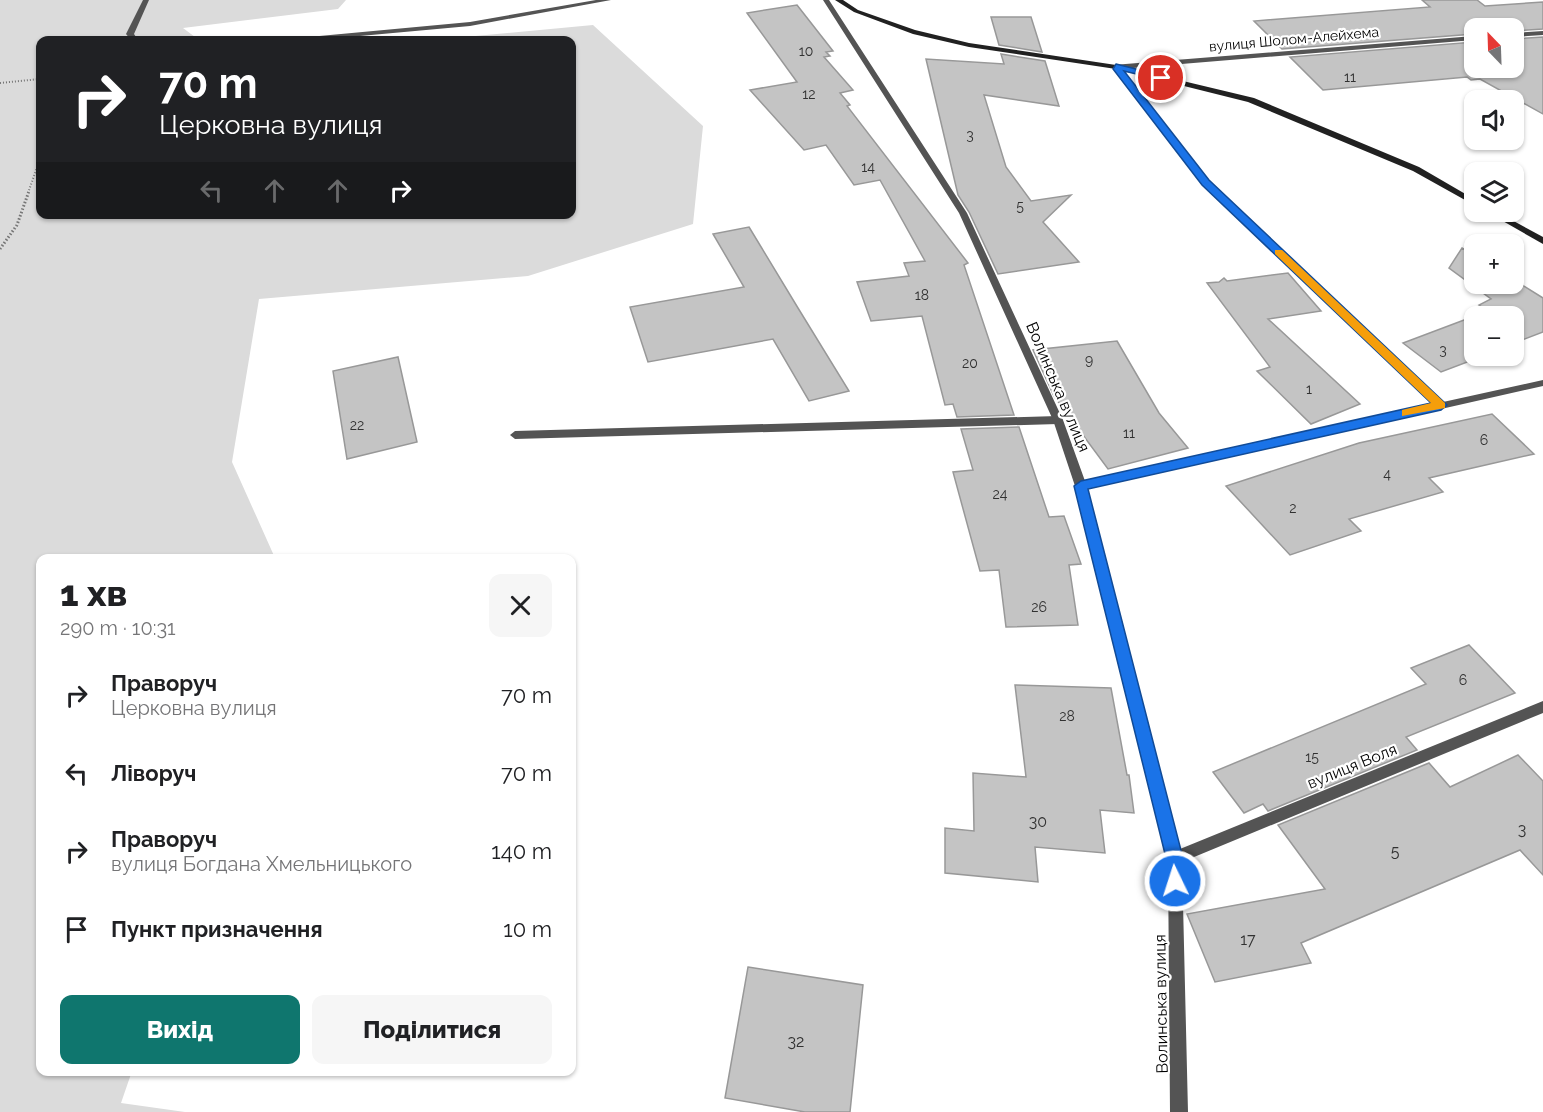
<!DOCTYPE html>
<html lang="uk">
<head>
<meta charset="utf-8">
<style>
	:root { --surface:#fff; --page:#f6f6f6; --text:#202124; --muted:#757577; --accent:#0f766e }
	body { margin:0; font-family:Raleway,sans-serif; background:var(--page); color:var(--text); height:100vh; display:flex; flex-direction:column; font-size:22px; white-space:nowrap }
	* { box-sizing:border-box; margin:0 }
	p { font-size:20px; color:var(--muted) }
	.icon { flex:none; width:33px; height:33px; fill:none; stroke:currentColor; stroke-width:2; stroke-linecap:round; stroke-linejoin:round }
	.map { position:relative; flex:1; overflow:hidden }
	.details { position:absolute; left:36px; top:554px; width:540px; height:522px; display:flex; flex-direction:column; background:var(--surface); border-radius:12px; box-shadow:0 2px 4px #0004 }
	.details>* { flex:none }
	.hud { position:absolute; left:36px; top:36px; width:540px; height:183px; border-radius:12px; box-shadow:0 2px 4px #0004; background:#202124; color:#fff; overflow:hidden }
	.needle { width:39px; rotate:337deg }
	.tools { position:absolute; left:1464px; top:18px; display:grid; gap:12px }
	.tools a { display:grid; place-items:center; width:60px; height:60px; border-radius:12px; background:var(--surface); box-shadow:0 2px 4px #0004; font-size:30px }
	.pin { position:absolute; display:grid; place-items:center; width:51px; height:51px; color:#fff; margin:-26px; border:3px solid #fff; border-radius:50%; box-shadow:0 2px 6px #0007 }
	.me { position:absolute; width:66px; margin:-33px; rotate:356deg; stroke-linejoin:round; filter:drop-shadow(0 0 4px #0008) }
	.turn { display:flex; align-items:center; gap:21px; height:126px; padding:0 24px; font-size:27px }
	.turn .icon { width:78px; height:78px; stroke-width:2.5 }
	.turn b { display:block; font-size:42px; line-height:51px }
	.lanes { display:flex; align-items:center; height:57px; padding:0 24px; background:#0003; justify-content:center; gap:30px; direction:ltr }
	.lanes .off { opacity:.35 }
	.round { display:grid; place-items:center; flex:none; width:63px; height:63px; border-radius:12px; background:var(--page) }
	.overview { display:flex; align-items:center; justify-content:space-between; height:102px; padding:0 24px }
	h1 { font-size:36px; font-weight:800; line-height:45px }
	.cta { display:flex; gap:12px; margin-top:auto; padding:12px 24px }
	.cta a { flex:1; height:69px; border-radius:12px; background:var(--accent); color:#fff; font-size:24px; font-weight:800; line-height:69px; text-align:center }
	.cta a+a { background:var(--page); color:var(--text) }
	ul { padding:0; list-style:none }
	li { display:flex; align-items:center; gap:18px; height:78px; padding:0 24px }
	li div { flex:1 }
	li b { display:block; font-size:22px }
	li em { font-style:normal }
	.map>svg:first-child { display:block }
</style>
</head>
<body>
<div class="map">
<svg width="1543" height="1112" viewBox="0 0 1543 1112">
	<rect width="100%" height="100%" fill="#fff"/>
	<path fill="#dbdbdb" d="M0,0H346L338,9L183,28L199,40H40V214H572V40H433L593,25L703,126L693,224L528,276L259,299L232,462L275,558H40V1071H132L121,1103L185,1112H0Z"/>
	<g fill="#c4c4c4" stroke="#989898" stroke-width="1.5">
		<path d="M1422,0H1477L1485,6L1543,2V29L1514,31V28H1474V34L1282,49L1254,21L1430,7Z"/>
		<path d="M797,5L833,51L826,52L830,56L824,57L853,90L840,93L850,105L847,106L968,263L964,265L1014,415L957,417L953,404L945,405L922,316L871,321L857,282L909,276L904,263L925,261L880,180L854,185L826,145L804,150L750,90L797,82L747,13Z"/>
		<path d="M991,17H1031L1042,52L999,45Z"/>
		<path d="M1543,37V114L1480,79L1471,80L1467,77L1323,90L1290,57L1474,42V68H1514V39Z"/>
		<path d="M1001,54L1045,61L1059,106L984,95L1006,167L1031,201L1071,195L1043,222L1079,262L998,274L969,212L958,195L926,59L1004,64Z"/>
		<path d="M749,227L798,308L849,391L809,401L773,339L648,362L630,307L744,287L713,234Z"/>
		<path d="M1462,248L1474,255V284H1514V280L1543,298V332L1514,343V316H1474V356H1483L1441,372L1403,343L1488,311L1479,305L1491,299L1449,268Z"/>
		<path d="M1288,273L1321,311L1268,319L1360,404L1311,424L1257,371L1270,367L1207,283L1219,282L1224,278L1227,281Z"/>
		<path d="M1117,341L1159,413L1188,448L1108,469L1054,396L1033,350Z"/>
		<path d="M398,357L417,442L347,459L333,371Z"/>
		<path d="M1492,414L1534,454L1429,478L1443,492L1349,519L1361,531L1290,555L1226,486L1359,443Z"/>
		<path d="M1019,427L1049,517L1064,516L1081,564L1069,565L1078,625L1006,627L999,570L980,571L953,472L973,470L961,429Z"/>
		<path d="M1469,645L1515,693L1406,737L1417,750L1268,811L1263,804L1244,813L1213,772L1426,684L1411,668Z"/>
		<path d="M1015,685L1111,688L1127,775H1129L1134,813L1100,810L1105,853L1035,847L1038,882L945,873V828L974,831L973,773L1026,777Z"/>
		<path d="M1518,755L1543,781V875L1520,850L1301,943L1311,963L1215,982L1187,914L1325,889L1278,825L1429,763L1450,787Z"/>
		<path d="M748,967L863,985L850,1112H805L725,1098Z"/>
	</g>
	<g fill="none" stroke-linecap="round" stroke-linejoin="round">
		<g stroke="#767676" stroke-width="2" stroke-dasharray="1 2" stroke-linecap="butt">
			<path d="M0,83L40,79"/>
			<path d="M28,193L40,159"/>
		</g>
		<path stroke="#767676" stroke-width="3" stroke-dasharray="1.5 2" stroke-linecap="butt" d="M0,249L17,225L29,191"/>
		<g fill="#545454" fill-rule="evenodd">
			<path d="M143,0H149L134,34L138,40H131L126,34Z"/>
			<path d="M596,0H611L470,26L316,40H294L298,38L470,22Z"/>
			<path d="M1058,416L1063,420L1058,424L515,439L510,435L515,431Z"/>
		</g>
		<g fill="#545454" fill-rule="evenodd">
			<path d="M823,0H829L967,213L1063,420L1085,481L1432,404L1203,185L1113,69V65L1474,36V40L1121,69L1209,181L1443,402L1543,380V386L1087,489L1180,849L1543,701V713L1182,862L1188,1112H1170L1168,858L1075,486L1053,420L959,213Z"/>
			<path d="M1543,31V35L1514,37V33Z"/>
		</g>
		<g fill="#212121" fill-rule="evenodd">
			<path d="M835,0H843L858,10L915,30L969,43L1116,65L1254,98L1419,167L1474,199V205L1413,171L1248,102L1116,69L969,47L913,34L854,12Z"/>
			<path d="M1487,212H1497L1543,237V244Z"/>
		</g>
	</g>
	<path fill="#1a73e8" stroke="#114b97" stroke-width="1.5" d="M1116,64L1164,76L1161,80L1124,71L1209,180L1447,405L1441,410L1088,489L1183,858L1181,887L1175,889L1169,887L1166,858L1074,486L1081,481L1431,403L1202,185L1113,69Z"/>
	<path fill="#f59e0b" d="M1275,250H1282L1445,403V408L1402,416V410L1431,403L1275,254Z"/>
	<g text-anchor="middle" dominant-baseline="central" stroke-width="4.5" stroke-linejoin="round" paint-order="stroke">
		<g font-size="14" fill="#000" stroke="#fff">
			<text transform="translate(1294 39) rotate(-5)">вулиця Шолом-Алейхема</text>
		</g>
		<g font-size="14" fill="#313131">
			<text x="806" y="51">10</text>
			<text x="1350" y="77">11</text>
			<text x="809" y="94">12</text>
			<text x="970" y="135">3</text>
			<text x="868" y="167">14</text>
			<text x="1020" y="206">5</text>
			<text x="922" y="295">18</text>
			<text x="1443" y="350">3</text>
			<text x="1089" y="360">9</text>
			<text x="970" y="363">20</text>
			<text x="1309" y="389">1</text>
			<text x="357" y="425">22</text>
			<text x="1129" y="433">11</text>
			<text x="1484" y="440">6</text>
			<text x="1387" y="474">4</text>
			<text x="1000" y="494">24</text>
			<text x="1293" y="508">2</text>
			<text x="1039" y="607">26</text>
			<text x="1463" y="680">6</text>
			<text x="1067" y="716">28</text>
			<text x="1312" y="757">15</text>
		</g>
		<g font-size="16" fill="#000" stroke="#fff">
			<text transform="translate(1058 387) rotate(67)">Волинська вулиця</text>
			<text transform="translate(1352 766) rotate(-22)">вулиця Воля</text>
			<text transform="translate(1161 1004) rotate(-91)">Волинська вулиця</text>
		</g>
		<g font-size="16" fill="#313131">
			<text x="1038" y="821">30</text>
			<text x="1522" y="829">3</text>
			<text x="1395" y="851">5</text>
			<text x="1248" y="939">17</text>
			<text x="796" y="1041">32</text>
		</g>
	</g>
</svg>
<div class="tools">
<a><svg class="needle" viewBox="-14 -14 28 28"><path d="M0-13l5 13h-10z" fill="#e53935"/><path d="M0 13l5-13h-10z" fill="#757577"/></svg></a>
<a><svg class="icon" aria-label="sound" viewBox="0 0 24 24"><path d="M4 9h4l5-4v14l-5-4H4zM17 9q2 3 0 6"/></svg></a>
<a><svg class="icon" aria-label="layers" viewBox="0 0 24 24"><path d="M12 4l9 5-9 5-9-5zM3 14l9 5 9-5"/></svg></a>
<a>+</a>
<a>−</a>
</div>
<div class="pin" style="left:1161px;top:78px;background:#d93025"><svg class="icon" aria-label="arrive" viewBox="0 0 24 24"><path d="M6 21V4h12l-3 4 3 4H6"/></svg></div>
<svg class="me" style="left:1175px;top:881px" viewBox="-20 -20 40 40"><circle r="17" fill="#1a73e8" stroke="#fff" stroke-width="3"/><path d="M0-11L8 9 0 5-8 9z" fill="#fff"/></svg>
<div class="hud">
<div class="turn"><svg class="icon" aria-label="right" viewBox="0 0 24 24"><path d="M7 20v-9h11M14 6l5 5-5 5"/></svg><div><b>70 m</b>Церковна вулиця</div></div>
<div class="lanes"><svg class="icon off" aria-label="left" viewBox="0 0 24 24"><path d="M17 20v-9H6M10 6l-5 5 5 5"/></svg><svg class="icon off" aria-label="ahead" viewBox="0 0 24 24"><path d="M12 20V5M6 11l6-6 6 6"/></svg><svg class="icon off" aria-label="ahead" viewBox="0 0 24 24"><path d="M12 20V5M6 11l6-6 6 6"/></svg><svg class="icon" aria-label="right" viewBox="0 0 24 24"><path d="M7 20v-9h11M14 6l5 5-5 5"/></svg></div>
</div>
<section class="details">
<div class="overview"><div><h1>1 хв</h1><p>290 m · 10:31</p></div><a class="round"><svg class="icon" aria-label="close" viewBox="0 0 24 24"><path d="M6 6l12 12M18 6L6 18"/></svg></a></div>
<ul>
<li><svg class="icon" aria-label="right" viewBox="0 0 24 24"><path d="M7 20v-9h11M14 6l5 5-5 5"/></svg><div><b>Праворуч</b><p>Церковна вулиця</p></div><em>70 m</em></li>
<li><svg class="icon" aria-label="left" viewBox="0 0 24 24"><path d="M17 20v-9H6M10 6l-5 5 5 5"/></svg><div><b>Ліворуч</b></div><em>70 m</em></li>
<li><svg class="icon" aria-label="right" viewBox="0 0 24 24"><path d="M7 20v-9h11M14 6l5 5-5 5"/></svg><div><b>Праворуч</b><p>вулиця Богдана Хмельницького</p></div><em>140 m</em></li>
<li><svg class="icon" aria-label="arrive" viewBox="0 0 24 24"><path d="M6 21V4h12l-3 4 3 4H6"/></svg><div><b>Пункт призначення</b></div><em>10 m</em></li>
</ul>
<div class="cta"><a>Вихід</a><a>Поділитися</a></div>
</section>
</div>
</body>
</html>
